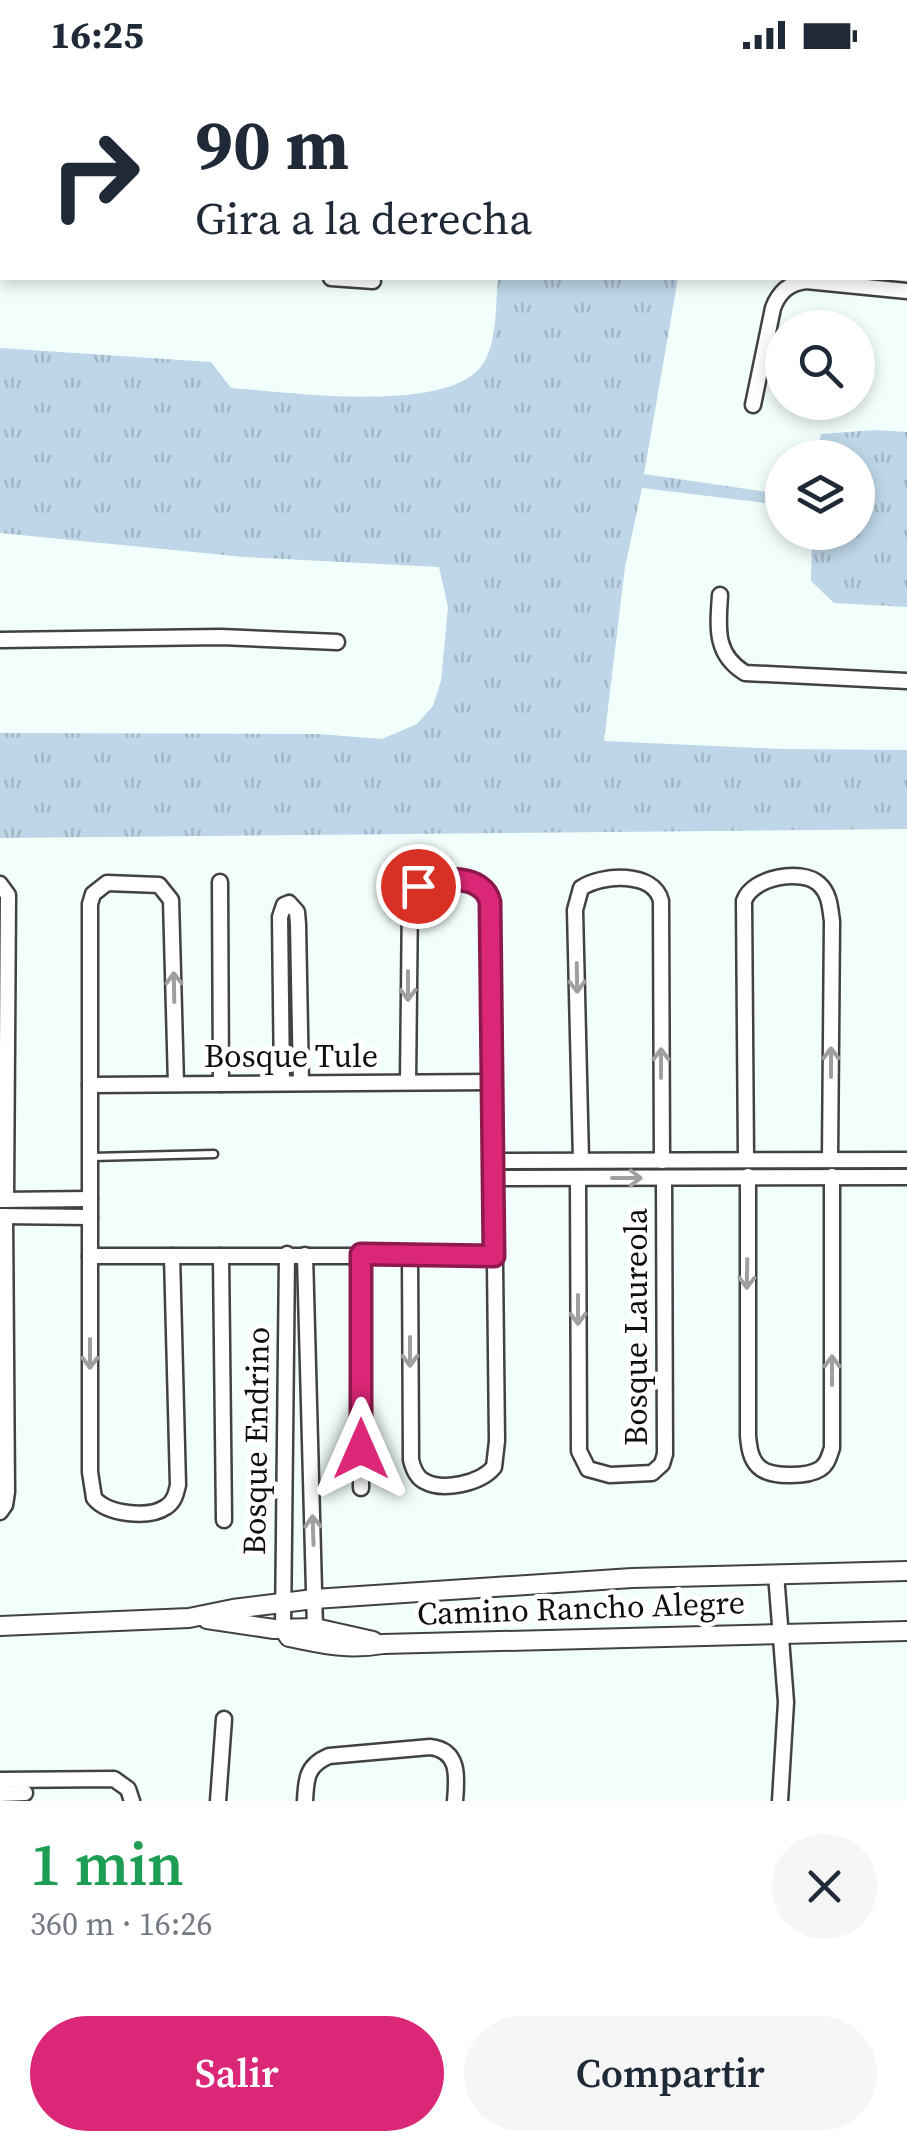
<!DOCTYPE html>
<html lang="es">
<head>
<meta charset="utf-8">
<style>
	:root { --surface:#fff; --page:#f6f6f7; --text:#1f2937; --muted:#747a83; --accent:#db2777 }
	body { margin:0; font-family:"Source Serif 4",serif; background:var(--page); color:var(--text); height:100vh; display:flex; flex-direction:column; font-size:38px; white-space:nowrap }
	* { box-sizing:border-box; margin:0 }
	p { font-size:32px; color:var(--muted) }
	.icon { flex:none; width:55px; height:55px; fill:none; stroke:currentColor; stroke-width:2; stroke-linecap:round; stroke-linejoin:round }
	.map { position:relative; height:1731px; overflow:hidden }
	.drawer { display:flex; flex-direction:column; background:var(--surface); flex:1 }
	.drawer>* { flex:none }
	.hud { position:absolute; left:0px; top:0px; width:908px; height:210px; box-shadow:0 5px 15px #0003; background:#fff; color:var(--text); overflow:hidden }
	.buttons { position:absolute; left:765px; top:240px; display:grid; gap:20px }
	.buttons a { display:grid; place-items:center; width:110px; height:110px; border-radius:50%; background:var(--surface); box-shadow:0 5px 15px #0003; font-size:50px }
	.pin { position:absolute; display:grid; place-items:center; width:85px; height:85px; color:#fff; margin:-42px; border:5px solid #fff; border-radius:50%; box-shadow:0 2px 10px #0007 }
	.me { position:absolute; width:110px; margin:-55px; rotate:0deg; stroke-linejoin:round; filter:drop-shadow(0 0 8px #0008) }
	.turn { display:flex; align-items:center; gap:35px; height:210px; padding:0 30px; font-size:45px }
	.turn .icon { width:130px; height:130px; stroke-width:2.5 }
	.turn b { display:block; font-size:70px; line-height:85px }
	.round { display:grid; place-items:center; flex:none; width:105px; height:105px; border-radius:52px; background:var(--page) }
	.headline { display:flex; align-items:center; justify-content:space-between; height:170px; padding:0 30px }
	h1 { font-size:60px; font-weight:600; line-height:75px; color:#1e9e55 }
	.primary-button { display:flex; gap:20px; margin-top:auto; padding:20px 30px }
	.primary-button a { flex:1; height:115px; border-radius:60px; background:var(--accent); color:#fff; font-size:40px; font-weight:600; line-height:115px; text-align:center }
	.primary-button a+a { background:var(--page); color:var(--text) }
	.status { display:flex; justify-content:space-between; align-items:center; height:70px; padding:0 50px; background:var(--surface); direction:ltr }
	.status svg { height:28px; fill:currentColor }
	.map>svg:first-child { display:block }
</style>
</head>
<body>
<div class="status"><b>16:25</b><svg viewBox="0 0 49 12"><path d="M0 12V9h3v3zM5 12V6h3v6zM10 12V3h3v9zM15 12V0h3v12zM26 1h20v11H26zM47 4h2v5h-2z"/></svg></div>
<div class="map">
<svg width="907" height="1731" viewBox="0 0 907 1731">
	<defs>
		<pattern id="grass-tufts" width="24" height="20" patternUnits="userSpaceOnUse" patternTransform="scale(2.5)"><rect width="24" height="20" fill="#bed6e7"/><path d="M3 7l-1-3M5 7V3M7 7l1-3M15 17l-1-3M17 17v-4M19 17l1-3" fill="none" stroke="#a2b6c5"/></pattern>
	</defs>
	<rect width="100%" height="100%" fill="#f2fefb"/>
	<g fill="url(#grass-tufts)">
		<path d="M0,0H907V110L905,2H2V87Z"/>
		<path d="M498,208H678L644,404L782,424V435L642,418L625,497L604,671L783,679L907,680V759L0,768V663L318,664L382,669L417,654L433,636L441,611L448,537L439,497L244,487L0,463V278L211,292L231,318C290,322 429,342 475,303C499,283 495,236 498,208Z"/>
		<path d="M875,360L907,362V537L834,533L811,511L812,463L858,462V388L816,387L821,364Z"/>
	</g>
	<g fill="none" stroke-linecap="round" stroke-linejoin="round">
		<defs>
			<g id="service">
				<path d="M319,2L331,0"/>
				<path d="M91,1087L214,1084"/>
			</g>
			<g id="minor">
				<path d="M0,186H2"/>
				<path d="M331,208L373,211"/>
				<path d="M753,335L773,238C779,222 789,213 806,211L907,221"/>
				<path d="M720,525C718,557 714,584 745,603L907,611"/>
				<path d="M0,570L221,567L337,572"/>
				<path d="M220,812L221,1014"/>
				<path d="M0,814L8,825L6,1130"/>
				<path d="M408,1012L410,828C420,802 473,804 489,824L491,839L497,1371L494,1397C481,1413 443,1422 424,1411C416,1407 413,1398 411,1390L410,1185"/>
				<path d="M282,1013L280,847L284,835L289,833L297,842L298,854L301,1013"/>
				<path d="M90,1015L493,1012"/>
				<path d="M746,1089L744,831C752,807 802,798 819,814C830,824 830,838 832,851L830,1089"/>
				<path d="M581,1090L575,840L581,818C602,804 654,801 661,831L662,1091"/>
				<path d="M494,1091L907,1090"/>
				<path d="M748,1106V1366C749,1376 750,1388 758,1396C769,1408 807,1407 820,1399C828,1394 829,1386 832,1378V1106"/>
				<path d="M494,1108L907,1107"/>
				<path d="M578,1108L579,1381L588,1399L610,1405L652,1403L662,1394L665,1384L664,1108"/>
				<path d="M0,1130L90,1129"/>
				<path d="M0,1146L90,1147"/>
				<path d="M305,1185L315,1558"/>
				<path d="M90,1186H494"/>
				<path d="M172,1186L178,1415C176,1424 174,1432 166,1437C148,1449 107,1444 94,1428L90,1402V834L93,824L107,813L159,815L171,830L176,1014"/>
				<path d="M221,1186L224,1450"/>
				<path d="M361,1418V1184"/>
				<path d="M0,1442L5,1435L7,1422L5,1146"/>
				<path d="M776,1504L786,1632L780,1731"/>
				<path d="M283,1558L287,1184"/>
				<path d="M0,1710L114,1709L128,1719L132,1731"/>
				<path d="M0,1724L25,1723"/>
				<path d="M218,1731L224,1649"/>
				<path d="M305,1731C306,1708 307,1695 329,1686L430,1677C460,1680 457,1708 455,1731"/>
			</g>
			<g id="tertiary">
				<path d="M207,1549L274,1559L315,1558L373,1571"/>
				<path d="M0,1556L189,1548L233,1539L314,1529L632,1508L907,1501"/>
				<path d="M283,1558L289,1567C325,1574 346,1580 383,1574L907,1561"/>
			</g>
		</defs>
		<use href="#service" stroke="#424242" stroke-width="11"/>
		<use href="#minor" stroke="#424242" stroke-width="19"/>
		<use href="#tertiary" stroke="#424242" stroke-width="22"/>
		<use href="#service" stroke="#fff" stroke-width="6"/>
		<use href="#minor" stroke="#fff" stroke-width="14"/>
		<use href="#tertiary" stroke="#fff" stroke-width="18"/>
	</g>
	<defs><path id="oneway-shaft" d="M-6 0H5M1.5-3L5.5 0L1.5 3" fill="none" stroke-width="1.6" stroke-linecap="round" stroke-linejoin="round" transform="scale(2.5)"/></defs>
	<g stroke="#9f9f9f">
		<use href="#oneway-shaft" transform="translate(577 908) rotate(89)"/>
		<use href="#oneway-shaft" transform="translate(408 916) rotate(90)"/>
		<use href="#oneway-shaft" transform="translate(174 917) rotate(-91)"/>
		<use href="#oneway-shaft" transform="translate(831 992) rotate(-90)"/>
		<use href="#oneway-shaft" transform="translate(661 993) rotate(-90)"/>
		<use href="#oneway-shaft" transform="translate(627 1108)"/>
		<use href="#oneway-shaft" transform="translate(747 1204) rotate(91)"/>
		<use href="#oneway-shaft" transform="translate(578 1240) rotate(90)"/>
		<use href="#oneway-shaft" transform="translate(410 1282) rotate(90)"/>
		<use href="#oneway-shaft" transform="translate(90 1284) rotate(90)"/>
		<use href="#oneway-shaft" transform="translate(832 1300) rotate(-90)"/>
		<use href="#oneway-shaft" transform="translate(313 1460) rotate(-92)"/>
	</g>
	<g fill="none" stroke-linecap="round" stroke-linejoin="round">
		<defs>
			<path id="route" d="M361,1379V1184L494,1186L490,832C484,804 439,806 418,816"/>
		</defs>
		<use href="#route" stroke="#8e194d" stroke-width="25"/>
		<use href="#route" stroke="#db2777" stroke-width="18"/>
	</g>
	<g text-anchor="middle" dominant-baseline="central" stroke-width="10" stroke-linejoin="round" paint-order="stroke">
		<g font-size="32" fill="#0f0f0f" stroke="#fff">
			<text x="291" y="986">Bosque Tule</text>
			<text transform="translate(636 1257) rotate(-90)">Bosque Laureola</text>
			<text transform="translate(256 1371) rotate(-89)">Bosque Endrino</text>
			<text transform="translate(581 1538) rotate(-2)">Camino Rancho Alegre</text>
		</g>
	</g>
</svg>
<div class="buttons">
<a><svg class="icon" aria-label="search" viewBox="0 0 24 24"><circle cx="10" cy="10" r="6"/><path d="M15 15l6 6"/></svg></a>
<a><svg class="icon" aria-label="layers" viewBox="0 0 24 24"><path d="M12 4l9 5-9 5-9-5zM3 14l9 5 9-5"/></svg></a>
</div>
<div class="pin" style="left:418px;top:816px;background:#d93025"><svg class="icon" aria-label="arrive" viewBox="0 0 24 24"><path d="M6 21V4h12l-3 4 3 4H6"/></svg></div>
<svg class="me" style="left:361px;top:1379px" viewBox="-20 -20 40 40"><path d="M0-17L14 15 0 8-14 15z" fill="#db2777" stroke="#fff" stroke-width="4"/></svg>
<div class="hud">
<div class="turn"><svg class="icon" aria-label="right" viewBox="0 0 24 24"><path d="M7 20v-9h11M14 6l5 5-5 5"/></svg><div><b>90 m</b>Gira a la derecha</div></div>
</div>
</div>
<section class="drawer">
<div class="headline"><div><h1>1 min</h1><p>360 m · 16:26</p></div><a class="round"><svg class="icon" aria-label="close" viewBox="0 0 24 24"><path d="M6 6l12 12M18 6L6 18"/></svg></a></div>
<div class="primary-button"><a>Salir</a><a>Compartir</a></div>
</section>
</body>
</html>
